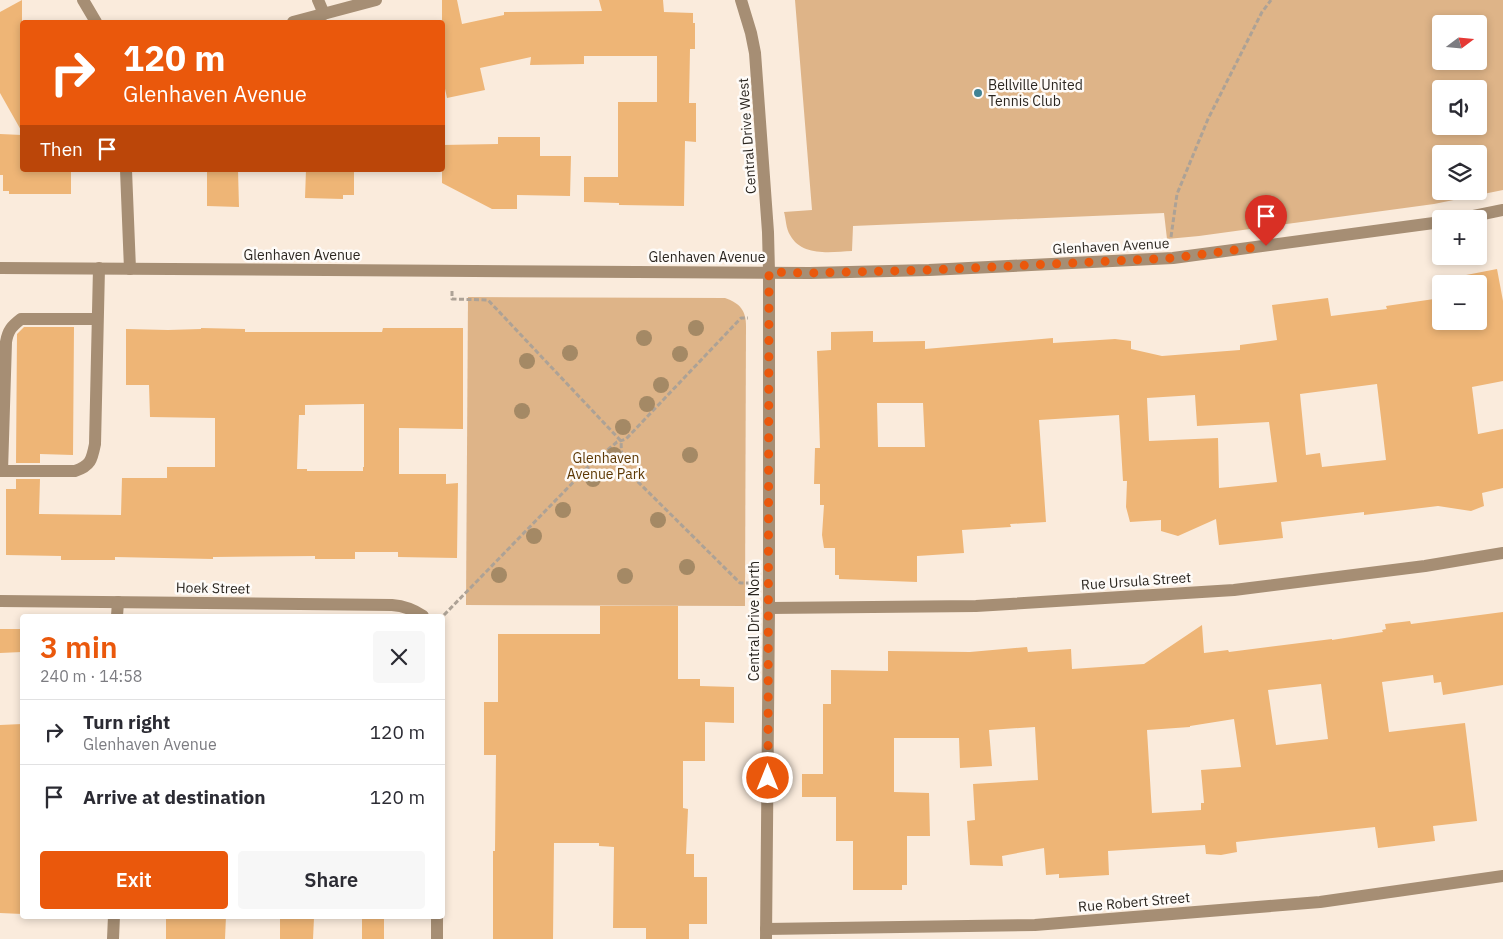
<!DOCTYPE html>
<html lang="en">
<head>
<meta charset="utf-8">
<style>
	:root { --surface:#fff; --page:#f7f7f7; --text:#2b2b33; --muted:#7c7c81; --line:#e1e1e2; --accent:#ea580c }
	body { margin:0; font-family:"IBM Plex Sans",sans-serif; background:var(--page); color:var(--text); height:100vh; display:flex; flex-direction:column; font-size:19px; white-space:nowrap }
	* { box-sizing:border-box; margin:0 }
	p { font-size:16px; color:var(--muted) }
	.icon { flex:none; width:28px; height:28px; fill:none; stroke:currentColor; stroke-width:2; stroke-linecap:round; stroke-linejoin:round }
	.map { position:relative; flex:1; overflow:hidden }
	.side { position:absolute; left:20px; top:614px; width:425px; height:305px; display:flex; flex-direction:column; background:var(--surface); border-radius:5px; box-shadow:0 2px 8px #0003 }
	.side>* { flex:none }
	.banner { position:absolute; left:20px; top:20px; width:425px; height:152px; border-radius:5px; box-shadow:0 2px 8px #0003; background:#ea580c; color:#fff; overflow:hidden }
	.needle { width:32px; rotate:74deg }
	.controls { position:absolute; left:1432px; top:15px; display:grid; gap:10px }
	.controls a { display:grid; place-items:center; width:55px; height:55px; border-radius:5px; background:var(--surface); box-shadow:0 2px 8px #0003; font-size:25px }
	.pin { position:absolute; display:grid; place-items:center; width:42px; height:42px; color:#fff; margin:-51px -21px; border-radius:50% 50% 50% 0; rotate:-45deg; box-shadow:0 0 5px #0007 }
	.pin .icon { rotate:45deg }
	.me { position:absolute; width:55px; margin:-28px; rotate:0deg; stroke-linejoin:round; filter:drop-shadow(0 0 4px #0008) }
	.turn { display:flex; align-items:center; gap:18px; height:105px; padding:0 20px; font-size:22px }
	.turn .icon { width:65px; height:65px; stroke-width:2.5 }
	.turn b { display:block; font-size:35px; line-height:42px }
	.then { display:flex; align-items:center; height:48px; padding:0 20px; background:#0003; gap:10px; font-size:19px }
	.round { display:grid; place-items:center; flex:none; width:52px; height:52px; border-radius:5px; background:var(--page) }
	.summary { display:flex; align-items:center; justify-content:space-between; height:85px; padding:0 20px }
	h1 { font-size:30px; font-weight:600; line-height:38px; color:var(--accent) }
	.button { display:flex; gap:10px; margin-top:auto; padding:10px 20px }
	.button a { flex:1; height:58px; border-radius:5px; background:var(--accent); color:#fff; font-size:20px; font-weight:600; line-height:58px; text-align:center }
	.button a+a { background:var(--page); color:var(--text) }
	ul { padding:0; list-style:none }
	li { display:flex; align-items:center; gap:15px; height:65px; padding:0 20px; border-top:1px solid var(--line) }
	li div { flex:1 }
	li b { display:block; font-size:19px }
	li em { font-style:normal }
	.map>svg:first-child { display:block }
</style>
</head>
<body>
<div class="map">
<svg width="1503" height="939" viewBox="0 0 1503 939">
	<rect width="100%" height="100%" fill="#faebdc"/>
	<g fill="#deb488" fill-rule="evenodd">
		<path d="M795,0H1503V190L1434,204L1199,236L1167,239L1164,213L853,226L852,251C831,252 802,257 790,235C786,229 786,219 784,212L812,210ZM1441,24H1479V61H1441ZM1441,89H1479V126H1441ZM1441,154H1479V191H1441Z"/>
		<path d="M468,297L725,298C740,303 746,311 746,326L745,606L466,605Z"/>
	</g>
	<g fill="#eeb576" fill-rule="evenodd">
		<path d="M22,0V132L0,93V12Z"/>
		<path d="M442,0H457L462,24L504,15V12L602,11L599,0H663L664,12L693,13V23H695V49H690L689,103H696V142L685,141L684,206L619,205V203L584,202V177H618V102H657V56H584V64L530,65L531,57L480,68L485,90L447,98L442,75Z"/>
		<path d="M0,134L22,135V170H71V194H9V191H3V175H0Z"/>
		<path d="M498,137H540V156H571L570,196L517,195V209H492L442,183V145L498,144Z"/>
		<path d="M207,170H238L239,207L207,206Z"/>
		<path d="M306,170H354V195H343V199L305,198Z"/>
		<path d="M1497,269L1503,301V381L1472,387L1478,434L1503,429V488L1482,493L1484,506L1471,511L1438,506L1364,515V512L1281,522L1283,538L1219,545L1216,519L1178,536L1161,531V520L1130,522L1126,507L1127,481H1123L1119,415L1039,420L1046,522L1010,524L1011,527L962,530L964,553L917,556V582L839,579V575H835V548H824L822,535L824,505H820V484H814L815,448H820L817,351L831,350V332L873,331V342L925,341V349L1053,338V343L1115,339L1131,341V349L1162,356L1240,350V345L1277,340L1272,305L1328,298L1331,316L1387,309L1386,306L1441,298V321H1479V284H1462L1461,276ZM1377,384L1386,460L1322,467L1320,453L1306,455L1300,394ZM1195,395L1197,426L1269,422L1277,482L1219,488L1218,438L1149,441L1147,398ZM877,403H923L925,447H878Z"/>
		<path d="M24,327H74L73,455L40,454V463H16L17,334Z"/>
		<path d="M201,328L245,329V332H382L383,328H463V429L399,428V474H446V484L458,483L457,558L398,557V552H355V559H315V556L213,557V559L115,557V560H61V556L6,555V489H16V479H40L39,514L121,515L122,478H167V467H215V418L150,417L149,385H126V329L168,330L201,329ZM364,404V467H363V471H307V469H297L299,415H305V405Z"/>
		<path d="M600,606H678V679H700V686L734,687V723L705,722V761H683V808L688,809L686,854H694V877H707V924H689V939H646V928H613L614,847L599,846V843H554L553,939H493V851H495L496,755H484V702H498V634H600Z"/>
		<path d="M1503,612V685L1443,695L1441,682L1434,683L1433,675L1382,682L1389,732L1465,723L1477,821L1433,826L1435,841L1378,848L1375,827L1236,842L1237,852L1221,855L1206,854L1205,845L1108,851L1109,875L1059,878V874L1046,875L1044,848L1002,856L1003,866L970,865L967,821L975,820L973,784L1038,780L1035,727L989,730L992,766L960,768L959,738H894V792L929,793L930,836H907V885H902V890H853V841H836V797H802V774H823V704H831V670L888,671V651L970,652L1027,647L1028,652L1071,649L1072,669L1144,664L1202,625L1204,653L1228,650L1229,652L1332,639V640L1383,632L1382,630L1386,629L1385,624L1410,621L1411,624ZM1321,684L1328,739L1276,745L1268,690ZM1234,719L1241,767L1201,770L1204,803H1201V810L1152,813L1147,730L1190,727V726Z"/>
		<path d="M0,629H22V652L0,653Z"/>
		<path d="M22,724V914L0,913V725Z"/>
		<path d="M166,916H226L225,939H166Z"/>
		<path d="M280,918H314L313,939H280Z"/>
		<rect x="362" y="918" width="22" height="21"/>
	</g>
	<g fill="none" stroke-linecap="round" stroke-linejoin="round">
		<g stroke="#ada296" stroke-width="3" stroke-dasharray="5 2.5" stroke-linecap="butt">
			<path d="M1171,237L1177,194L1208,119L1262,12L1271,0"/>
			<path d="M452,291V299L488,300L621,441L622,466L740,583H749"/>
			<path d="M444,615L592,463L617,442L626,439L741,318H748"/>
		</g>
		<g stroke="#a68e74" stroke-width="12">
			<path d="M83,0L96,22"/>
			<path d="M318,0L324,14"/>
			<path d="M741,0L751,33L755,53L768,232L769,272V608L766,939"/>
			<path d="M293,22L376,0"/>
			<path d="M126,170L130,269"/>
			<path d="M1459,219L1503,210"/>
			<path d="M0,268L810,273L929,270L1173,258L1441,222"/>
			<path d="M0,471H75C91,466 92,459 95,444L99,268"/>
			<path d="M2,471L6,342C8,330 12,326 21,319H97"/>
			<path d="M0,601L392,605C404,606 413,609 423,616"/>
			<path d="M769,608L976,606L1234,590L1425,566L1503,553"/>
			<path d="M117,616L118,602"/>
			<path d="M766,929L1035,925L1320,902L1503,876"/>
			<path d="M113,939L114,916"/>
			<path d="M437,939V916"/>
		</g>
	</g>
	<g fill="#a48965">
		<circle cx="696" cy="328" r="8"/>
		<circle cx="644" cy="338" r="8"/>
		<circle cx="570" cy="353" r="8"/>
		<circle cx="680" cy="354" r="8"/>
		<circle cx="527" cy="361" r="8"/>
		<circle cx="661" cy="385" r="8"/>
		<circle cx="647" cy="404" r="8"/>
		<circle cx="522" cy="411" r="8"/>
		<circle cx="623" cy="427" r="8"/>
		<circle cx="614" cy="455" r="8"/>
		<circle cx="690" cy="455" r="8"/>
		<circle cx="593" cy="479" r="8"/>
		<circle cx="563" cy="510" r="8"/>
		<circle cx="658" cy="520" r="8"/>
		<circle cx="534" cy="536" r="8"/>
		<circle cx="687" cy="567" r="8"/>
		<circle cx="499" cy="575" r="8"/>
		<circle cx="625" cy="576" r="8"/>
	</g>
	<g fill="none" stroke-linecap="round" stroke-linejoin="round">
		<path stroke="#ea580c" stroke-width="9" stroke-dasharray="0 16.2" d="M768,778L769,272L810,273L930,270L1173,258L1266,246"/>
	</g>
	<circle fill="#418395" stroke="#fefbf8" stroke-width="2" cx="978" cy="93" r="5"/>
	<g text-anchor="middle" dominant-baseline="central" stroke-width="5" stroke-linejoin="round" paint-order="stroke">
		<g font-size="14" fill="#2b2620" stroke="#fefbf8" text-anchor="start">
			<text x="988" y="85">Bellville United<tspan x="988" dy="16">Tennis Club</tspan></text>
		</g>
		<g font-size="14" fill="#2b2620" stroke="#fefbf8">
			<text transform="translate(747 136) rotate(-94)">Central Drive West</text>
			<text transform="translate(1111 246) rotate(-3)">Glenhaven Avenue</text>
			<text x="302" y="255">Glenhaven Avenue</text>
			<text x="707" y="257">Glenhaven Avenue</text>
			<text transform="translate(1136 581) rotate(-4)">Rue Ursula Street</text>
			<text transform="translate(213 588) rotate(1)">Hoek Street</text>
			<text transform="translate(754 621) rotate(-90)">Central Drive North</text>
			<text transform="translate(1134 902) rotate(-5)">Rue Robert Street</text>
		</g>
		<g font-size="14" fill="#5d3804" stroke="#fefbf8">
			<text x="606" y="458">Glenhaven<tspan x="606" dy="16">Avenue Park</tspan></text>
		</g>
	</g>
</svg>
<div class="controls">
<a><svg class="needle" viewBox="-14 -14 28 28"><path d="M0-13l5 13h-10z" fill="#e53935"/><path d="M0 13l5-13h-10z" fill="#7c7c81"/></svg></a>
<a><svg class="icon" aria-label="sound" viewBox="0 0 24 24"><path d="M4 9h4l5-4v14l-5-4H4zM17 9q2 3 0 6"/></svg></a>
<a><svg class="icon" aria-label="layers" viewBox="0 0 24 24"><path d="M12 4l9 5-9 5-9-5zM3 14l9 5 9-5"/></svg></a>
<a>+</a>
<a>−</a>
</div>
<div class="pin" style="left:1266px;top:246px;background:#d93025"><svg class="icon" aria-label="arrive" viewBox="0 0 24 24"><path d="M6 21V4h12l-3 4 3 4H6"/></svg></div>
<svg class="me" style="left:768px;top:778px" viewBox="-20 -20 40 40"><circle r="17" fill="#ea580c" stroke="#fff" stroke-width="3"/><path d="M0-11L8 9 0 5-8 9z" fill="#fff"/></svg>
<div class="banner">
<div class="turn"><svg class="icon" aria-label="right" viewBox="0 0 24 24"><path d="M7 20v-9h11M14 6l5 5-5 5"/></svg><div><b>120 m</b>Glenhaven Avenue</div></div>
<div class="then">Then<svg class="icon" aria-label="arrive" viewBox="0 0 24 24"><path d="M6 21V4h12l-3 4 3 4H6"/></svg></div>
</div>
<section class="side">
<div class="summary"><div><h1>3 min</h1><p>240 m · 14:58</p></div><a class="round"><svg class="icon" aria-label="close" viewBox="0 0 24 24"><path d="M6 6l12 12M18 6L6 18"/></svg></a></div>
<ul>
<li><svg class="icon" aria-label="right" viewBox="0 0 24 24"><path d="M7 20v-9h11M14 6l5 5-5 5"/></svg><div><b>Turn right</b><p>Glenhaven Avenue</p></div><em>120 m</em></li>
<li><svg class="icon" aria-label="arrive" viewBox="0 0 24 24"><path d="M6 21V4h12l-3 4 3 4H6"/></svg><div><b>Arrive at destination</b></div><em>120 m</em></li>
</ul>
<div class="button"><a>Exit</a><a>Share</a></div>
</section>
</div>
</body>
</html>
